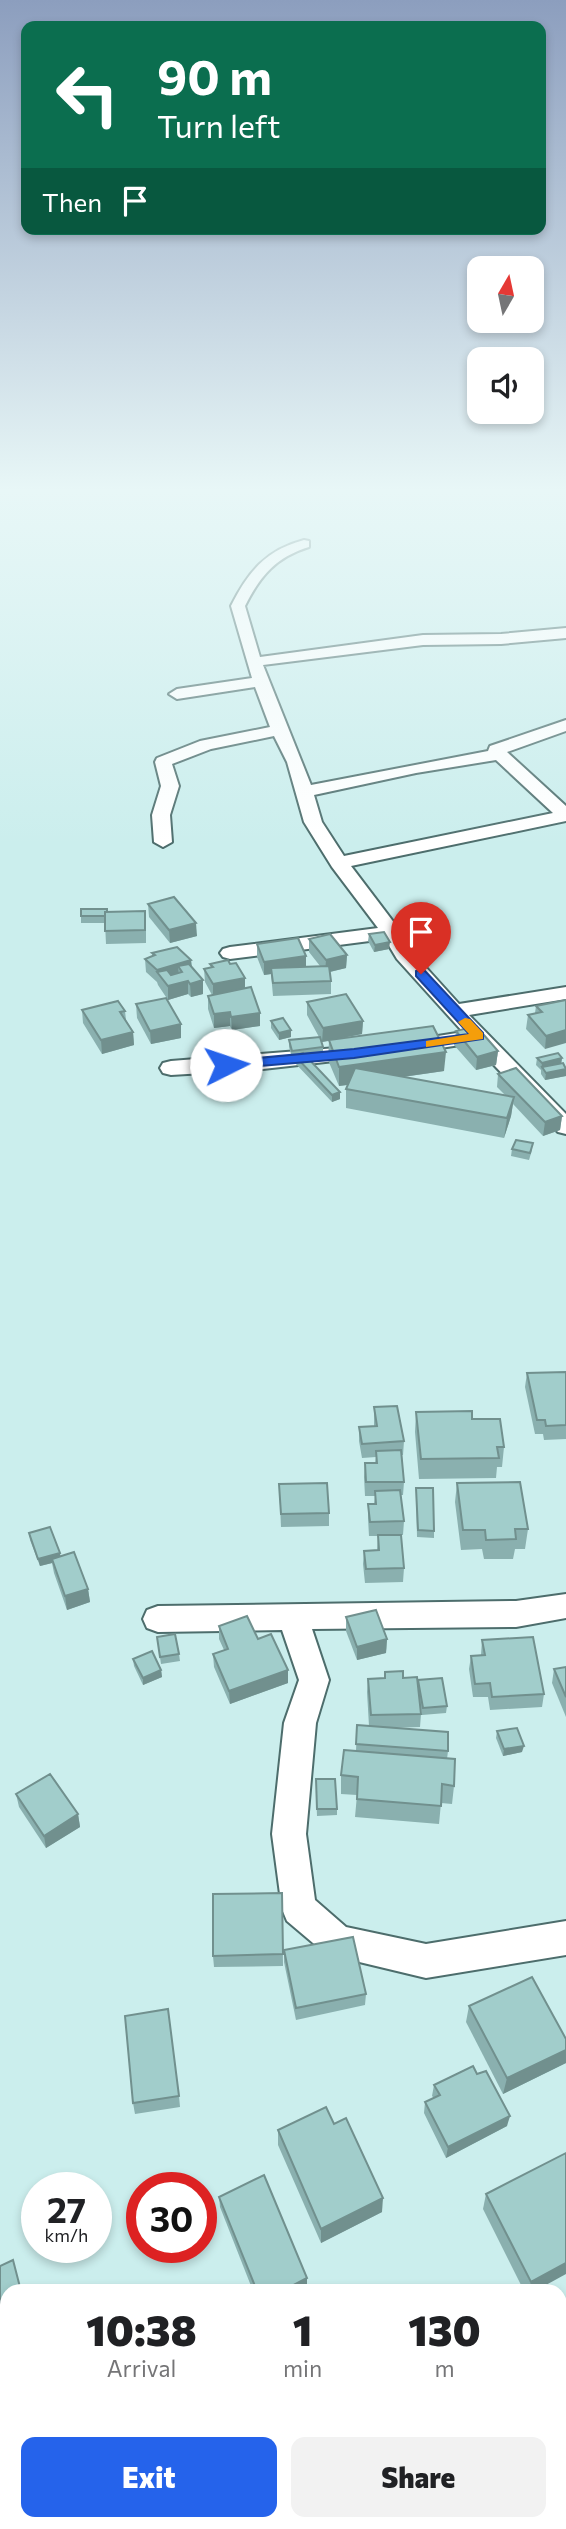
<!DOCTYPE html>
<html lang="en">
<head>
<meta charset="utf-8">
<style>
	:root { --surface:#fff; --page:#f2f2f2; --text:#202124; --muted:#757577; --accent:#2563eb }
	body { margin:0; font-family:Commissioner,sans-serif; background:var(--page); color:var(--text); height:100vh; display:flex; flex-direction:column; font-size:26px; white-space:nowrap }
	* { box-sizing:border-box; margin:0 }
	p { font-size:23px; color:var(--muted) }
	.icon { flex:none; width:38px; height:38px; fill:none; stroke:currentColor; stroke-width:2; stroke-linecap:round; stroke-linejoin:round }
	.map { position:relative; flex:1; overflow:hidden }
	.side { position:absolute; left:0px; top:2284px; width:567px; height:247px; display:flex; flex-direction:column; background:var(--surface); border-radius:21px 21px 0 0; box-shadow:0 4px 10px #0003 }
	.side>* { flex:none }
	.guide { position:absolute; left:21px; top:21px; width:525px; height:214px; border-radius:14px; box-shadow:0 4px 10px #0003; background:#0b6e4f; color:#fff; overflow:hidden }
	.needle { width:46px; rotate:9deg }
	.fabs { position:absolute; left:467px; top:256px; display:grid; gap:14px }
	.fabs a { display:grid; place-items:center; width:77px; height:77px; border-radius:14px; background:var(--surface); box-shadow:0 4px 10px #0003; font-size:35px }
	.speed { position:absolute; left:21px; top:2172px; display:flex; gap:14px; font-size:35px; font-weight:700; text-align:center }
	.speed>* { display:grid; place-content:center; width:91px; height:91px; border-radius:50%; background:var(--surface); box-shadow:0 4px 10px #0003; line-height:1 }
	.speed small { font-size:18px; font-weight:400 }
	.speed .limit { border:10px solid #d22; background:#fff; color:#111 }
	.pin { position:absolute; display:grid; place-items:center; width:60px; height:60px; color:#fff; margin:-72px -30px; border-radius:50% 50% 50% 0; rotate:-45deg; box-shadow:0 0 7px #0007 }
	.pin .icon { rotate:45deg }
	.me { position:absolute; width:77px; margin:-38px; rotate:86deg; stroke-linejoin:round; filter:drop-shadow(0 0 5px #0008) }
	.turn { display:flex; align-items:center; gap:24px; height:147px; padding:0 21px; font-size:32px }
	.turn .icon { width:91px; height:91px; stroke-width:2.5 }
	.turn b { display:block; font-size:49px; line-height:60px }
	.then { display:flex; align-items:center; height:66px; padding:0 21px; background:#0003; gap:14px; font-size:26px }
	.eta { display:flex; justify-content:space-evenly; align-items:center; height:119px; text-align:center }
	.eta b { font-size:42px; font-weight:800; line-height:49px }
	.primary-button { display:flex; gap:14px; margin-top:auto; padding:14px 21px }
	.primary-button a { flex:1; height:80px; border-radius:14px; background:var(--accent); color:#fff; font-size:28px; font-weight:800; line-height:80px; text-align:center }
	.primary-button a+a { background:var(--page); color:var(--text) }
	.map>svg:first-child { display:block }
</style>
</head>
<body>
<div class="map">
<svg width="566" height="2529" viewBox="0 0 566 2529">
	<rect width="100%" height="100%" fill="#cbeeed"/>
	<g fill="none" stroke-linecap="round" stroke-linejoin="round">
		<defs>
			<g id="street">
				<path d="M304,540L309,541V547C276,557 260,576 245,606L260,657L423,635L501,634L566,628V638L501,644L423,645L263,665L311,785L488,751L490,746L566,720V731L507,752L566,806V821L351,866L398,928L412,952L459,1004L566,987V999L469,1015L566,1114V1134L558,1132L473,1043L408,1053L400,1052L397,1047L400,1042L463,1032L397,959L385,939L230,959L223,957L220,953L223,949L230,947L378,928L332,867L304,822L287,762L274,736L211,749L172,764L179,786L170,815L172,842L163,847L154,842L152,815L161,786L155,762L157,758L200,741L270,727L255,687L177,699L169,694L177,689L252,678L231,606C248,572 266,550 304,540ZM496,760L553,813L344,856L322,822L314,795L416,773Z"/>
				<path d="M362,1046L370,1047L373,1052L370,1057L254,1070L171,1075L163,1073L160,1068L163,1063L171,1061Z"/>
				<path d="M566,1594V1618L516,1627L312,1629L329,1680L316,1723L306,1834L315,1900L346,1927L426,1944L566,1921V1955L426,1978L326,1954L287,1921L282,1909L272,1834L284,1723L299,1680L282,1630L158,1632L147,1628L143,1619L147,1610L158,1606L516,1601Z"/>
				<path d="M566,2359V2402L560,2405V2362Z"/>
				<path d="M360,2524H408L406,2529H357Z"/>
			</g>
		</defs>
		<use href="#street" stroke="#4d6d6c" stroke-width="4"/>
		<use href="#street" fill="#fff" fill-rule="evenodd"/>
	</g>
	<g fill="#8ab0af">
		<path d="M148,904L197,936L170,943L149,917Z"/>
		<path d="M107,912L146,924V943L106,944L105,923H81V916Z"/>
		<path d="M369,934L389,949L374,952L368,941Z"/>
		<path d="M309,939L347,955L346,968L330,972L331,981V994L273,996L271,974L264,975L257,957V944L306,956V967L320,966L309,952Z"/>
		<path d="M152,953L191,960L192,967L203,980V994L191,997L188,994L168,1000L158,985L157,982L146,972L145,959L152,956Z"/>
		<path d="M210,964H230L245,978V989L260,1013V1026L232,1030L230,1026L214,1028L208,1009V996L212,995L205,982L204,969L211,968Z"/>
		<path d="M566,1000L545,1049L526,1029L528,1015L535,1013L536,1006Z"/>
		<path d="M307,1002L363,1021L362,1034L332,1040L444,1071L403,1077L505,1095L497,1087L498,1074L562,1116L560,1130L543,1136L513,1104L511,1116L504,1138L346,1108V1089L348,1085L339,1086L328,1060L329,1041L322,1042L320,1039L323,1047V1054L306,1056L340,1099L332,1102L295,1063V1057L292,1058L289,1047V1040L319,1037L307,1015Z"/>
		<path d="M136,1004L181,1024V1038L151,1044L137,1018Z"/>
		<path d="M82,1010L125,1011L126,1020L133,1032L134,1045L102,1054L83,1023Z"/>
		<path d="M271,1021L291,1037L279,1040L271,1028Z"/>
		<path d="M456,1031L498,1051L496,1065L476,1070L454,1045Z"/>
		<path d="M537,1058H562L561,1063L566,1076L545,1080L541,1074V1070L536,1065Z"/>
		<path d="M512,1149L532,1150L529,1160L511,1156Z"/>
		<path d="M566,1372V1439L544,1440L543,1434H535L525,1387L527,1373Z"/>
		<path d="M374,1407L404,1441L403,1455H402L404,1482L403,1495H401L404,1521L403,1535H392L404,1568L403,1582L365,1583L363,1564L364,1551L377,1550L378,1536H369L368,1518V1504H374L375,1496H365L364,1477L365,1463H375L376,1457L362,1458L359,1441V1427L374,1426Z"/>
		<path d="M416,1412L472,1419L504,1447L502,1467H497L496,1478L419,1479L415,1432Z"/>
		<path d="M457,1483L528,1529L525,1549H515L513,1559H484L482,1549L461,1550L455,1502Z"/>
		<path d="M279,1484L329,1513V1526L281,1527Z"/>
		<path d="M416,1488L434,1531V1538L417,1537Z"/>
		<path d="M29,1533L60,1553V1556L88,1589L90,1602L67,1610L54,1573L52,1563L40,1566L30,1540Z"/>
		<path d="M346,1617L387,1639L386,1653L357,1660L346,1631Z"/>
		<path d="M219,1626L258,1639L288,1670V1683L230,1704L214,1667L213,1654L224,1650L219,1639Z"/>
		<path d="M157,1637L179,1654L180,1661L161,1664Z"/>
		<path d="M482,1640L544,1694L542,1707L490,1710L488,1697H473L469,1669L471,1656L481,1655Z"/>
		<path d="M133,1659L161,1670L162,1677L143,1685L134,1666Z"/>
		<path d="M566,1667V1717L552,1683L554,1669Z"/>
		<path d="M385,1672L418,1682L447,1706L446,1713L422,1715L420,1702L421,1714L420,1727L391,1728L448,1751L447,1759L454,1786L452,1804L441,1803L439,1824L355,1817L357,1795L341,1794V1775L356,1751L357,1725L369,1726L367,1692L368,1679L384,1678Z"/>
		<path d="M497,1731L522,1752L503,1756L496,1738Z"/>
		<path d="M316,1786L337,1809V1815L317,1816Z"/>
		<path d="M16,1794L78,1814L80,1827L46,1848L19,1807Z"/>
		<path d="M282,1893L283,1966L214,1967L213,1956Z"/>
		<path d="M284,1950L366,1994L365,2005L296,2020L284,1962Z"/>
		<path d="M469,2006L566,2039V2063L503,2094L466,2022Z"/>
		<path d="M477,2074L507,2126L446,2158L424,2113L425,2102L434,2098L432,2096L434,2085Z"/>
		<path d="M179,2096L180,2107L135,2114L133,2103Z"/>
		<path d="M334,2124L382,2212L321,2243L278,2145V2130Z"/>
		<path d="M486,2194L535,2291H524L483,2209Z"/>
		<path d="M219,2197L307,2278V2288L301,2291H253L220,2207Z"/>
		<path d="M472,2524H560L566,2529H476Z"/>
	</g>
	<g fill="#71908e">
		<path d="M196,923L197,936L170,943L169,930Z"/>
		<path d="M390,942L389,949L374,952L375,945Z"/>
		<path d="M347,955L346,968L325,973L326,960Z"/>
		<path d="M306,956V969L271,968V974L264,975V962Z"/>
		<path d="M191,960L192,973L178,966L179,977L157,973V970Z"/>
		<path d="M245,978V991L213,997V984Z"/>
		<path d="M203,980V994L191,997L190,984Z"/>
		<path d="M188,981V994L168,1000V986Z"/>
		<path d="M230,1012V1026L214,1028V1014Z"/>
		<path d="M260,1013V1026L232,1030L231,1017Z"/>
		<path d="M363,1021L362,1034L322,1042L323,1028Z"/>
		<path d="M181,1024V1038L151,1044L150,1031Z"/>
		<path d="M291,1030V1037L279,1040V1033Z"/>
		<path d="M566,1030V1043L545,1049L546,1036Z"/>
		<path d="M133,1032L134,1045L102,1054L101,1040Z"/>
		<path d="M498,1051L496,1065L476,1070L477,1057Z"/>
		<path d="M446,1052L444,1071L339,1086V1067Z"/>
		<path d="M562,1058L561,1065L542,1067L541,1070L542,1063Z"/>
		<path d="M566,1069V1076L545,1080L546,1073Z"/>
		<path d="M340,1092V1099L332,1102V1095Z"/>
		<path d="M514,1097L511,1116L504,1138L507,1118Z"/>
		<path d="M562,1116L560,1130L543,1136L545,1122Z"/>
		<path d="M60,1553L61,1560L52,1559V1563L40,1566L38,1559Z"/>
		<path d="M88,1589L90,1602L67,1610L65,1596Z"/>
		<path d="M387,1639L386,1653L357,1660V1647Z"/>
		<path d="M161,1670L162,1677L143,1685V1678Z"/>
		<path d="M288,1670V1683L230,1704L229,1691Z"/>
		<path d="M524,1746L522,1752L503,1756L504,1749Z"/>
		<path d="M78,1814L80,1827L46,1848L44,1836Z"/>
		<path d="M566,2050V2063L503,2094L507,2078Z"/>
		<path d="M510,2116L507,2126L446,2158L448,2147Z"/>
		<path d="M383,2198L382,2212L321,2243V2229Z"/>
		<path d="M566,2263V2274L535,2291H528L531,2282Z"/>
		<path d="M307,2278V2288L301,2291H282Z"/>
		<path d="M7,2319V2330L0,2333V2322Z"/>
		<path d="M220,2524H239L229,2529H210Z"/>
	</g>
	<g fill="#a1cdcb" stroke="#71908e" stroke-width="2">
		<path d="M174,897L196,923L169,930L148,904Z"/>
		<path d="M81,909H107V912H105V916H81Z"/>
		<path d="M145,911V930L105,931V912Z"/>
		<path d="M384,932L390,942L375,945L369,934Z"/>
		<path d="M330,934L347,955L326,960L309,939Z"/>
		<path d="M298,938L306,956L264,962L257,944Z"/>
		<path d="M177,947L191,960L157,970L145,959L155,955L152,953Z"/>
		<path d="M228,960L230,964L236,963L245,978L213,984L204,969L213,967L210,964Z"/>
		<path d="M189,964L203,980L190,984L188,981L168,986L157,972L167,970L171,975L182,972L178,966Z"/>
		<path d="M329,966L331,981L273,983L271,968Z"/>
		<path d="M251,987L260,1013L231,1017L230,1012L214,1014L208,996Z"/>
		<path d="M346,994L363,1021L323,1028L307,1002Z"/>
		<path d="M166,998L181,1024L150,1031L136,1004Z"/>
		<path d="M566,1000V1030L546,1036L528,1015L542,1012L536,1006Z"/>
		<path d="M118,1001L125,1011L120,1012L133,1032L101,1040L82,1010Z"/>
		<path d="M283,1018L291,1030L279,1033L271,1021Z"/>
		<path d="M433,1026L446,1052L339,1067L329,1040Z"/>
		<path d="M476,1026L498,1051L477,1057L456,1031Z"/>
		<path d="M320,1037L323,1047L292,1051L289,1040Z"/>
		<path d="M303,1053L340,1092L332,1095L295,1056Z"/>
		<path d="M558,1053L562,1058L542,1063L537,1058Z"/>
		<path d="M563,1063L566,1069L546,1073L542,1067Z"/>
		<path d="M355,1068L514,1097L507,1118L346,1089Z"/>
		<path d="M516,1068L562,1116L545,1122L498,1074Z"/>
		<path d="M516,1140L533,1143L530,1153L512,1149Z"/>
		<path d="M566,1372V1425L546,1426L545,1420H537L527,1373Z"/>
		<path d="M397,1406L404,1441L362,1444L359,1427L377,1426L374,1407Z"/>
		<path d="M472,1411V1419H500L504,1447H497L499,1458L421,1459L416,1412Z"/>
		<path d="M401,1450L404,1482H366L365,1463H377L376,1451Z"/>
		<path d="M520,1482L528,1529H515L516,1539L486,1540L485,1530H463L457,1483Z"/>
		<path d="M327,1483L329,1513L281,1514L279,1484Z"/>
		<path d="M416,1488H433L434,1531L418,1530Z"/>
		<path d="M400,1490L404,1521L370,1522L368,1504H376L375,1491Z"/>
		<path d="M50,1527L60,1553L38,1559L29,1533Z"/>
		<path d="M378,1535H401L404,1568L366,1569L364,1551L379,1550Z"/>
		<path d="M74,1552L88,1589L65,1596L52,1559Z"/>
		<path d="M376,1610L387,1639L357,1647L346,1617Z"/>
		<path d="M247,1616L258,1639L271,1634L288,1670L229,1691L213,1654L228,1649L219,1626Z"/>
		<path d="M175,1634L179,1654L160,1657L157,1637Z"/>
		<path d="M533,1637L544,1694L492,1697L490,1683L475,1684L471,1656L485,1655L482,1640Z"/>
		<path d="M152,1651L161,1670L143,1678L133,1659Z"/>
		<path d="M566,1667V1697L554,1669Z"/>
		<path d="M403,1671V1678L417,1677L421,1714L371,1715L368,1679L385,1678V1672Z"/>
		<path d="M442,1678L447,1706L423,1708L418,1680Z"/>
		<path d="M357,1725L448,1732V1751L356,1744Z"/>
		<path d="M517,1728L524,1746L504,1749L497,1731Z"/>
		<path d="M344,1750L455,1759L454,1786L442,1784L441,1806L357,1799L358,1777L341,1775Z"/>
		<path d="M50,1774L78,1814L44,1836L16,1794Z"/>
		<path d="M316,1779H335L337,1809H317Z"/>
		<path d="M282,1893L283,1954L213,1956V1894Z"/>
		<path d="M353,1937L366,1994L296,2008L284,1950Z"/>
		<path d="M532,1977L566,2039V2050L507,2078L469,2006Z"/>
		<path d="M168,2009L179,2096L133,2103L125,2016Z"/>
		<path d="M473,2066L477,2074L486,2071L510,2116L448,2147L425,2102L440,2095L434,2085Z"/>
		<path d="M326,2107L334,2124L346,2118L383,2198L321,2229L278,2130Z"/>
		<path d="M566,2153V2263L531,2282L486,2194Z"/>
		<path d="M264,2175L307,2278L282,2291H257L219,2197Z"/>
		<path d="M13,2260L21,2291H7V2319L0,2322V2266Z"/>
		<path d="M560,2460L566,2469V2529H486L482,2524H560Z"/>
		<path d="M7,2522V2524H10L12,2529H0V2526Z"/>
		<path d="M36,2524H101L103,2529H38Z"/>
		<path d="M130,2524H220L210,2529H132Z"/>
	</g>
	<linearGradient id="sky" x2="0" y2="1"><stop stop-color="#8c9ebe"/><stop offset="0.58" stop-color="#e8f7f7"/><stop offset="1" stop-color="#e8f7f7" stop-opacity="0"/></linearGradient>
	<rect width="566" height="845" fill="url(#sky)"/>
	<path fill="#2563eb" stroke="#184099" stroke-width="2" d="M421,970L425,971L483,1033V1039L354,1058L226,1069L219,1065L226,1061L354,1049L469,1034L416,976V971Z"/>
	<path fill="#f59e0b" d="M465,1018L470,1019L483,1033V1039L426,1047V1041L469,1034L458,1022Z"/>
</svg>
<div class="fabs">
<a><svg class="needle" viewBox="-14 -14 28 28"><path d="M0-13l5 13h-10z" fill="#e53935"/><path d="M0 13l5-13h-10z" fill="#757577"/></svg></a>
<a><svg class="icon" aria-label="sound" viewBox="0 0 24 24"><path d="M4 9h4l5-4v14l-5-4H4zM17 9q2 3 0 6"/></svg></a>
</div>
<div class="speed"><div>27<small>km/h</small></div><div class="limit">30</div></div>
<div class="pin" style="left:421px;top:974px;background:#d93025"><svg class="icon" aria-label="arrive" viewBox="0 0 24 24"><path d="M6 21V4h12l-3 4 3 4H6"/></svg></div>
<svg class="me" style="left:226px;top:1065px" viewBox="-20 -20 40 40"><circle r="19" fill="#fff"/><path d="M0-13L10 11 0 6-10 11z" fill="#2563eb"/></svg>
<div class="guide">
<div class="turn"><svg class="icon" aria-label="left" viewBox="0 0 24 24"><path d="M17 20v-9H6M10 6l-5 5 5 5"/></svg><div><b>90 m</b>Turn left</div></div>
<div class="then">Then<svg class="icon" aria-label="arrive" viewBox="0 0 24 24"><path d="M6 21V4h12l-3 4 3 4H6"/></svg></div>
</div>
<section class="side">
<div class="eta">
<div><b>10:38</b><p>Arrival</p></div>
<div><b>1</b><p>min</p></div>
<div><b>130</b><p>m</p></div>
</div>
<div class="primary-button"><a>Exit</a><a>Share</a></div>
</section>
</div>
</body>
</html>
